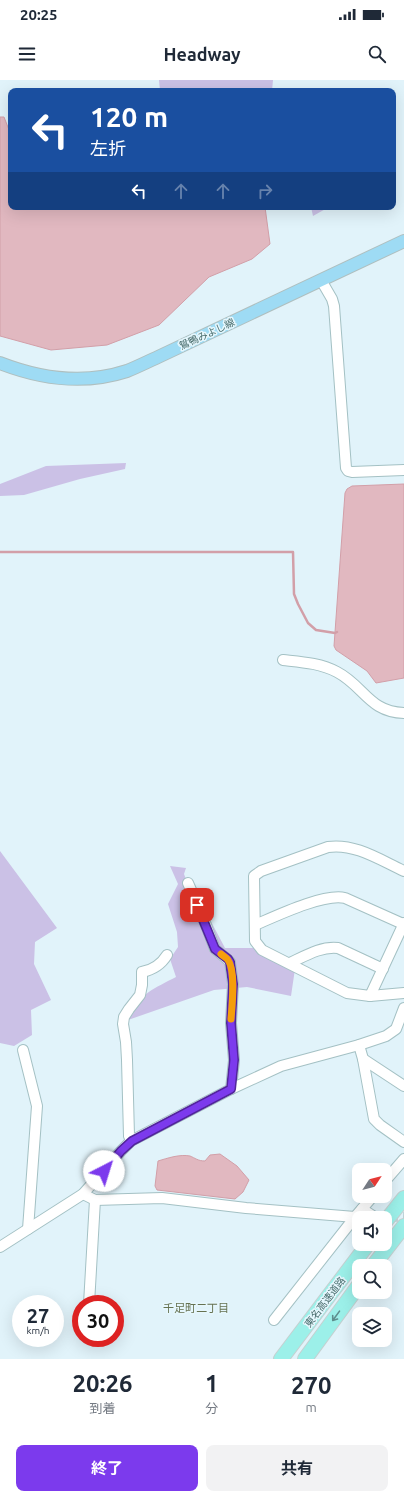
<!DOCTYPE html>
<html lang="ja">
<head>
<meta charset="utf-8">
<style>
	:root { --surface:#fff; --page:#f2f2f3; --text:#1f2937; --muted:#747a83; --accent:#7c3aed }
	body { margin:0; font-family:Ubuntu,"Noto Sans JP",sans-serif; background:var(--page); color:var(--text); height:100vh; display:flex; flex-direction:column; font-size:15px; white-space:nowrap }
	* { box-sizing:border-box; margin:0 }
	p { font-size:13px; color:var(--muted) }
	.icon { flex:none; width:22px; height:22px; fill:none; stroke:currentColor; stroke-width:2; stroke-linecap:round; stroke-linejoin:round }
	.map { position:relative; height:1279px; overflow:hidden }
	.sheet { display:flex; flex-direction:column; background:var(--surface); flex:1 }
	.sheet>* { flex:none }
	.top-card { position:absolute; left:8px; top:8px; width:388px; height:122px; border-radius:8px; box-shadow:0 4px 16px #0002; background:#1a4fa0; color:#fff; overflow:hidden }
	.needle { width:26px; rotate:54deg }
	.controls { position:absolute; left:352px; top:1083px; display:grid; gap:8px }
	.controls a { display:grid; place-items:center; width:40px; height:40px; border-radius:8px; background:var(--surface); box-shadow:0 4px 16px #0002; font-size:20px }
	.speed { position:absolute; left:12px; top:1215px; display:flex; gap:8px; font-size:20px; font-weight:700; text-align:center }
	.speed>* { display:grid; place-content:center; width:52px; height:52px; border-radius:50%; background:var(--surface); box-shadow:0 4px 16px #0002; line-height:1 }
	.speed small { font-size:10px; font-weight:400 }
	.speed .limit { border:6px solid #d22; background:#fff; color:#111 }
	.pin { position:absolute; display:grid; place-items:center; width:34px; height:34px; color:#fff; margin:-17px; border-radius:8px; box-shadow:0 2px 6px #0006 }
	.me { position:absolute; width:44px; margin:-22px; rotate:40deg; stroke-linejoin:round; filter:drop-shadow(0 0 3px #0008) }
	.turn { display:flex; align-items:center; gap:14px; height:84px; padding:0 16px; font-size:18px }
	.turn .icon { width:52px; height:52px; stroke-width:2.5 }
	.turn b { display:block; font-size:28px; line-height:34px }
	.lanes { display:flex; align-items:center; height:38px; padding:0 16px; background:#0003; justify-content:center; gap:20px; direction:ltr }
	.lanes .off { opacity:.35 }
	.eta { display:flex; justify-content:space-evenly; align-items:center; height:68px; text-align:center }
	.eta b { font-size:24px; font-weight:700; line-height:28px }
	.primary-button { display:flex; gap:8px; margin-top:auto; padding:8px 16px }
	.primary-button a { flex:1; height:46px; border-radius:8px; background:var(--accent); color:#fff; font-size:16px; font-weight:700; line-height:46px; text-align:center }
	.primary-button a+a { background:var(--page); color:var(--text) }
	.status { display:flex; justify-content:space-between; align-items:center; height:28px; padding:0 20px; background:var(--surface); direction:ltr }
	.status svg { height:11px; fill:currentColor }
	header { display:flex; justify-content:space-between; align-items:center; height:52px; padding:0 16px; background:var(--surface); font-size:18px; font-weight:700 }
	.map>svg:first-child { display:block }
</style>
</head>
<body>
<div class="status"><b>20:25</b><svg viewBox="0 0 49 12"><path d="M0 12V9h3v3zM5 12V6h3v6zM10 12V3h3v9zM15 12V0h3v12zM26 1h20v11H26zM47 4h2v5h-2z"/></svg></div>
<header><svg class="icon" aria-label="menu" viewBox="0 0 24 24"><path d="M4 6h16M4 12h16M4 18h16"/></svg>Headway<svg class="icon" aria-label="search" viewBox="0 0 24 24"><circle cx="10" cy="10" r="6"/><path d="M15 15l6 6"/></svg></header>
<div class="map">
<svg width="404" height="1279" viewBox="0 0 404 1279">
	<rect width="100%" height="100%" fill="#e1f3fa"/>
	<g fill="#cbc1e6">
		<path d="M159,0H273L272,11H160Z"/>
		<path d="M311,127H329L313,136Z"/>
		<path d="M126,383L125,389L80,399L24,415L0,416V404L46,386Z"/>
		<path d="M0,771L57,848L35,862L34,884L51,920L31,930L32,955L14,966L0,963Z"/>
		<path d="M170,786L186,788L184,794L197,829L206,832L225,868H255L295,889L291,916L247,907L214,910L128,940C136,915 155,908 176,897L170,879L178,867L177,852L168,824L178,804Z"/>
	</g>
	<g fill="#e1b8c0" stroke="#d29fa8">
		<path d="M0,37H4L11,55V127H265L270,164L252,179L209,197L159,245L107,265L51,270L0,256Z"/>
		<path d="M404,404V598L376,603L367,591L336,570L334,566L345,413L347,409L352,406Z"/>
		<path d="M220,1074L237,1086L249,1100L243,1112L235,1119L157,1110L155,1106L158,1081C168,1078 180,1074 190,1076C195,1078 198,1081 205,1081L210,1075Z"/>
	</g>
	<g fill="none" stroke-linecap="round" stroke-linejoin="round">
		<path stroke="#d29fa8" stroke-width="2.5" d="M0,472H293L294,514L298,524L308,543L316,550L335,553L337,552"/>
		<path stroke="#bbd2d7" stroke-width="10" stroke-dasharray="10 5" stroke-linecap="butt" d="M373,1136L404,1137"/>
		<defs>
			<g id="minor">
				<path d="M321,200L332,219L334,226L346,388L348,391L352,392L404,390"/>
				<path d="M283,580C301,582 320,583 337,592C364,606 369,632 404,633"/>
				<path d="M404,791C380,780 355,763 328,767L261,791L254,796L255,861L262,870L347,913L370,916L404,913"/>
				<path d="M188,803L202,835L215,869L227,879L230,882L233,904L231,943L234,980L231,1009"/>
				<path d="M255,845C276,836 324,813 345,818L403,844"/>
				<path d="M290,883C305,876 321,866 338,868L383,889"/>
				<path d="M370,916L404,843"/>
				<path d="M359,965L363,979L374,1039L380,1045L404,1062"/>
				<path d="M23,970L37,1026L28,1149"/>
				<path d="M363,979L404,1006"/>
				<path d="M131,1061L129,1056L127,980L126,962L123,944L124,937L129,929L140,915L142,905V892C152,890 161,885 167,875"/>
				<path d="M385,1101L404,1079"/>
				<path d="M83,1114L95,1120L162,1118L246,1128L355,1137"/>
				<path d="M362,1129L373,1136"/>
				<path d="M0,1167L83,1114L121,1071L131,1061L231,1009L281,986L359,965L386,956L396,949L404,928"/>
				<path d="M89,1224L95,1120"/>
				<path d="M274,1240L355,1137L373,1116"/>
			</g>
			<path id="major" d="M0,283C41,299 84,305 127,291C137,287 147,282 158,277L404,161"/>
			<g id="highway">
				<path d="M385,1142L404,1118"/>
				<path d="M373,1186L404,1146"/>
				<path d="M281,1279L368,1164"/>
				<path d="M305,1279L359,1205"/>
			</g>
		</defs>
		<use href="#minor" stroke="#a4c1c4" stroke-width="12"/>
		<use href="#major" stroke="#afbfbf" stroke-width="14"/>
		<use href="#highway" stroke="#c5d1d1" stroke-width="16"/>
		<use href="#minor" stroke="#fff" stroke-width="10"/>
		<use href="#major" stroke="#9edbf4" stroke-width="12"/>
		<use href="#highway" stroke="#9cf0e9" stroke-width="14"/>
	</g>
	<defs><path id="oneway-shaft" d="M-6 0H5M1.5-3L5.5 0L1.5 3" fill="none" stroke-width="1.6" stroke-linecap="round" stroke-linejoin="round"/></defs>
	<use stroke="#5e8e8d" href="#oneway-shaft" transform="translate(336 1236) rotate(126)"/>
	<g fill="none" stroke-linecap="round" stroke-linejoin="round">
		<defs>
			<path id="route" d="M104,1091L121,1071L132,1061L231,1009L234,980L231,943L233,904L230,882L228,879L215,869L197,825"/>
		</defs>
		<use href="#route" stroke="#51269a" stroke-width="10"/>
		<use href="#route" stroke="#7c3aed" stroke-width="7"/>
		<path stroke="#f59e0b" stroke-width="7" d="M221,874C223,876 227,878 228,880C236,891 232,926 231,939"/>
	</g>
	<g text-anchor="middle" dominant-baseline="central" stroke-width="3" stroke-linejoin="round" paint-order="stroke">
		<g font-size="10" fill="#4a6e6e" stroke="#e6f7fd">
			<text transform="translate(207 254) rotate(-25)">鴛鴨みよし線</text>
			<text transform="translate(325 1222) rotate(-53)">東名高速道路</text>
		</g>
		<g font-size="11" fill="#667251" stroke="#e6f7fd">
			<text x="196" y="1228">千足町二丁目</text>
		</g>
	</g>
</svg>
<div class="controls">
<a><svg class="needle" viewBox="-14 -14 28 28"><path d="M0-13l5 13h-10z" fill="#e53935"/><path d="M0 13l5-13h-10z" fill="#747a83"/></svg></a>
<a><svg class="icon" aria-label="sound" viewBox="0 0 24 24"><path d="M4 9h4l5-4v14l-5-4H4zM17 9q2 3 0 6"/></svg></a>
<a><svg class="icon" aria-label="search" viewBox="0 0 24 24"><circle cx="10" cy="10" r="6"/><path d="M15 15l6 6"/></svg></a>
<a><svg class="icon" aria-label="layers" viewBox="0 0 24 24"><path d="M12 4l9 5-9 5-9-5zM3 14l9 5 9-5"/></svg></a>
</div>
<div class="speed"><div>27<small>km/h</small></div><div class="limit">30</div></div>
<div class="pin" style="left:197px;top:825px;background:#d93025"><svg class="icon" aria-label="arrive" viewBox="0 0 24 24"><path d="M6 21V4h12l-3 4 3 4H6"/></svg></div>
<svg class="me" style="left:104px;top:1091px" viewBox="-20 -20 40 40"><circle r="19" fill="#fff"/><path d="M0-13L10 11 0 6-10 11z" fill="#7c3aed"/></svg>
<div class="top-card">
<div class="turn"><svg class="icon" aria-label="left" viewBox="0 0 24 24"><path d="M17 20v-9H6M10 6l-5 5 5 5"/></svg><div><b>120 m</b>左折</div></div>
<div class="lanes"><svg class="icon" aria-label="left" viewBox="0 0 24 24"><path d="M17 20v-9H6M10 6l-5 5 5 5"/></svg><svg class="icon off" aria-label="ahead" viewBox="0 0 24 24"><path d="M12 20V5M6 11l6-6 6 6"/></svg><svg class="icon off" aria-label="ahead" viewBox="0 0 24 24"><path d="M12 20V5M6 11l6-6 6 6"/></svg><svg class="icon off" aria-label="right" viewBox="0 0 24 24"><path d="M7 20v-9h11M14 6l5 5-5 5"/></svg></div>
</div>
</div>
<section class="sheet">
<div class="eta">
<div><b>20:26</b><p>到着</p></div>
<div><b>1</b><p>分</p></div>
<div><b>270</b><p>m</p></div>
</div>
<div class="primary-button"><a>終了</a><a>共有</a></div>
</section>
</body>
</html>
